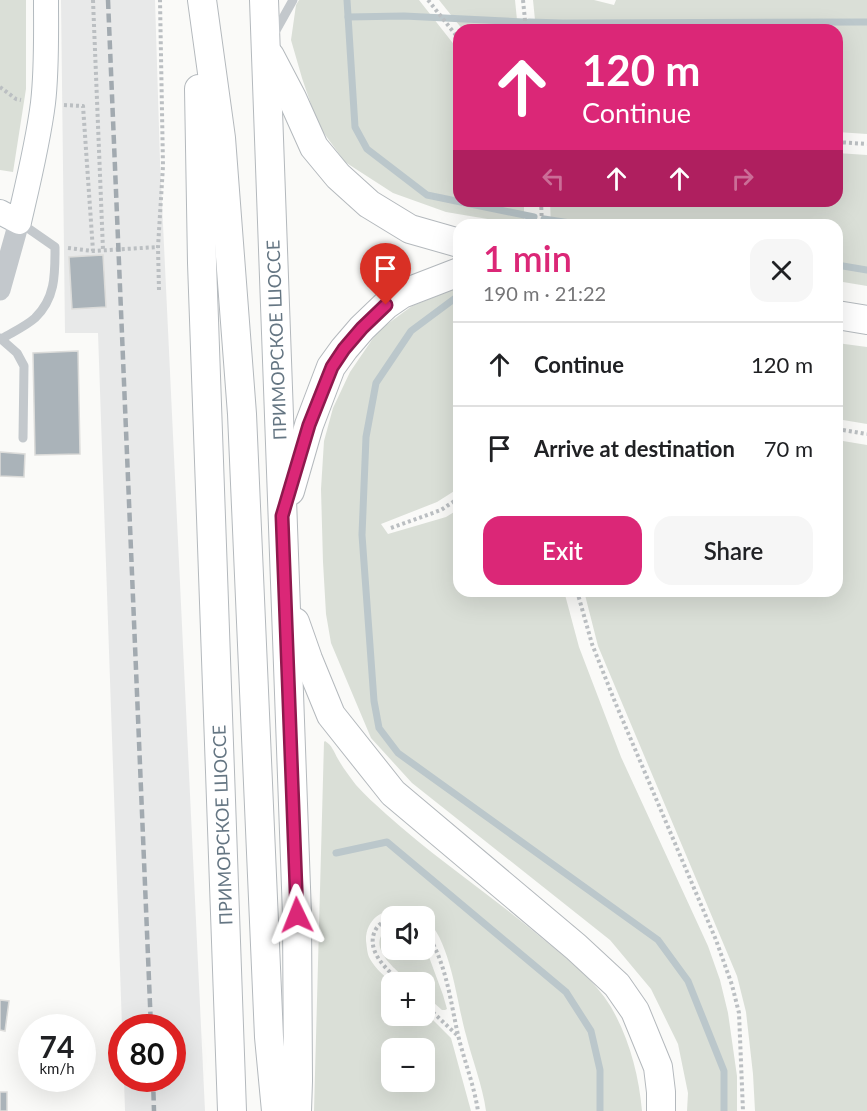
<!DOCTYPE html>
<html lang="en">
<head>
<meta charset="utf-8">
<style>
	:root { --surface:#fff; --page:#f6f6f6; --text:#202124; --muted:#757577; --line:#e0e0e0; --accent:#db2777 }
	body { margin:0; font-family:Lato,sans-serif; background:var(--page); color:var(--text); height:100vh; display:flex; flex-direction:column; font-size:22px; white-space:nowrap }
	* { box-sizing:border-box; margin:0 }
	p { font-size:20px; color:var(--muted) }
	.icon { flex:none; width:33px; height:33px; fill:none; stroke:currentColor; stroke-width:2; stroke-linecap:round; stroke-linejoin:round }
	.map { position:relative; flex:1; overflow:hidden }
	.side { position:absolute; left:453px; top:219px; width:390px; height:378px; display:flex; flex-direction:column; background:var(--surface); border-radius:18px; box-shadow:0 6px 24px #0002 }
	.side>* { flex:none }
	.guide { position:absolute; left:453px; top:24px; width:390px; height:183px; border-radius:18px; box-shadow:0 6px 24px #0002; background:#db2777; color:#fff; overflow:hidden }
	.tools { position:absolute; left:381px; top:906px; display:grid; gap:12px }
	.tools a { display:grid; place-items:center; width:54px; height:54px; border-radius:12px; background:var(--surface); box-shadow:0 6px 24px #0002; font-size:30px }
	.speed { position:absolute; left:18px; top:1014px; display:flex; gap:12px; font-size:30px; font-weight:700; text-align:center }
	.speed>* { display:grid; place-content:center; width:78px; height:78px; border-radius:50%; background:var(--surface); box-shadow:0 6px 24px #0002; line-height:1 }
	.speed small { font-size:15px; font-weight:400 }
	.speed .limit { border:9px solid #d22; background:#fff; color:#111 }
	.pin { position:absolute; display:grid; place-items:center; width:51px; height:51px; color:#fff; margin:-62px -26px; border-radius:50% 50% 50% 0; rotate:-45deg; box-shadow:0 0 6px #0007 }
	.pin .icon { rotate:45deg }
	.me { position:absolute; width:66px; margin:-33px; rotate:358deg; stroke-linejoin:round; filter:drop-shadow(0 0 4px #0008) }
	.turn { display:flex; align-items:center; gap:21px; height:126px; padding:0 30px; font-size:27px }
	.turn .icon { width:78px; height:78px; stroke-width:2.5 }
	.turn b { display:block; font-size:42px; line-height:51px }
	.lanes { display:flex; align-items:center; height:57px; padding:0 30px; background:#0003; justify-content:center; gap:30px; direction:ltr }
	.lanes .off { opacity:.35 }
	.round { display:grid; place-items:center; flex:none; width:63px; height:63px; border-radius:18px; background:var(--page) }
	.summary { display:flex; align-items:center; justify-content:space-between; height:102px; padding:0 30px }
	h1 { font-size:36px; font-weight:600; line-height:45px; color:var(--accent) }
	.action { display:flex; gap:12px; margin-top:auto; padding:12px 30px }
	.action a { flex:1; height:69px; border-radius:18px; background:var(--accent); color:#fff; font-size:24px; font-weight:600; line-height:69px; text-align:center }
	.action a+a { background:var(--page); color:var(--text) }
	ul { padding:0; list-style:none }
	li { display:flex; align-items:center; gap:18px; height:84px; padding:0 30px; border-top:2px solid var(--line) }
	li div { flex:1 }
	li b { display:block; font-size:22px }
	li em { font-style:normal }
	.map>svg:first-child { display:block }
</style>
</head>
<body>
<div class="map">
<svg width="867" height="1111" viewBox="0 0 867 1111">
	<rect width="100%" height="100%" fill="#fafaf8"/>
	<path fill="#e8e9e9" d="M61,0H155L160,161L205,1111H125L124,1079L172,1078V1028L122,1027L98,333H65Z"/>
	<g fill="#dadfd7" fill-rule="evenodd">
		<path d="M0,0H26V89L13,172L0,170Z"/>
		<path d="M299,0H419L459,51V201H524V225L446,212L393,193L345,162L318,125L302,78L291,40L296,5Z"/>
		<path d="M439,0H515L518,30H463Z"/>
		<path d="M533,0H594L614,5L616,0H867V134L837,132V30H536Z"/>
		<path d="M837,153L867,155V286L837,281V225H551L550,201H837Z"/>
		<path d="M459,287V488L437,502L381,524L388,534L446,517L459,509V591H564L579,647L621,757L708,946L720,980L728,1013L737,1076V1111H687L688,1093L678,1044L651,989L610,940L412,783L371,738L331,643L326,614L323,562L321,489L324,441L333,408L350,372L378,331L412,306Z"/>
		<path d="M837,343L867,347V424L837,419Z"/>
		<path d="M837,440L867,445V1111H755L753,1074L746,1012L737,976L598,646L584,591H837Z"/>
		<path d="M325,741C332,745 334,752 338,759C343,768 350,777 356,785C365,795 376,805 386,814C436,859 492,896 543,939C568,959 594,979 611,1007C629,1038 639,1075 642,1111H486C483,1087 472,1059 466,1035C457,1004 451,941 426,919C406,900 365,908 366,941C367,947 367,954 370,959C375,968 384,976 392,982V1016H424L425,1012L451,1038L471,1111H314L324,742ZM392,1048H424V1082H392Z"/>
		<path d="M391,926L392,950H424L425,946L443,995L447,1009L445,1010H442L425,995L424,982H410C395,969 362,944 391,926Z"/>
	</g>
	<g fill="none" stroke-linecap="round" stroke-linejoin="round">
		<g stroke="#bbc7cb" stroke-width="7">
			<path d="M347,0L355,127L367,149L427,195L534,217"/>
			<path d="M348,17L404,16L523,22"/>
			<path d="M529,22L563,23L867,22"/>
			<path d="M544,219L583,225"/>
			<path d="M837,265L867,270"/>
			<path d="M459,298L454,299L411,331L376,383L366,437L362,535L374,701L379,728L398,753L658,940L688,981L724,1071V1111"/>
			<path d="M336,853L387,842L566,992L591,1031L600,1070V1111"/>
		</g>
	</g>
	<g fill="#aab3b9" stroke="#dcdcda" stroke-width="1.5">
		<path d="M103,255L106,307L72,309L69,257Z"/>
		<path d="M78,351L80,454L35,455L33,353Z"/>
		<path d="M0,452L25,454L24,477L0,476Z"/>
		<path d="M0,1000L9,1001L5,1031L0,1030Z"/>
		<rect x="0" y="1092" width="7" height="19"/>
	</g>
	<g fill="none" stroke-linecap="round" stroke-linejoin="round">
		<defs>
			<path id="secondary" d="M0,212L19,222C28,183 38,143 43,103C47,69 46,34 46,0"/>
			<g id="trunk">
				<path d="M202,0L221,138L242,414L269,1037L276,1111"/>
				<path d="M264,0L297,915L298,1081L297,1111"/>
				<path d="M270,56L292,98L314,147L338,176L369,204L410,229L459,243"/>
				<path d="M199,89L202,263L232,1111"/>
				<path d="M837,315L867,320"/>
				<path d="M290,491L309,425L331,367L344,349L362,328L386,305L402,294L459,272"/>
				<path d="M295,622L308,659L331,715L393,793L576,947L617,985L635,1011L658,1067L661,1092V1111"/>
			</g>
		</defs>
		<use href="#secondary" stroke="#b3babf" stroke-width="26"/>
		<use href="#trunk" stroke="#b4b9bd" stroke-width="30"/>
		<g stroke="#bbbfc2" stroke-width="4" stroke-dasharray="3 3" stroke-linecap="butt">
			<path d="M93,0L103,250"/>
			<path d="M428,0L459,39"/>
			<path d="M523,0L526,30"/>
			<path d="M0,87L16,99L21,100"/>
			<path d="M64,105L83,106L93,251"/>
			<path d="M837,142L867,144"/>
			<path d="M541,201L542,225"/>
			<path d="M68,248L93,251L158,247"/>
			<path d="M159,290L158,247L163,166L160,0"/>
			<path d="M837,429L867,434"/>
			<path d="M391,528L441,510L459,498"/>
			<path d="M577,591L592,644L615,702L716,940L732,985L739,1013L743,1111"/>
			<path d="M392,918C385,920 379,924 376,929C364,950 387,970 401,982"/>
			<path d="M424,929C446,960 450,999 458,1035C464,1060 474,1085 478,1111"/>
			<path d="M424,1004L457,1035"/>
		</g>
		<g stroke="#c3c8cc" stroke-width="9">
			<path d="M274,34L293,0"/>
			<path d="M0,338L17,353L24,366L23,438"/>
			<path d="M3,338C13,332 26,326 35,318C56,298 55,273 55,247L19,222"/>
		</g>
		<path stroke="#c3c8cc" stroke-width="21" d="M0,290L19,222"/>
		<use href="#secondary" stroke="#fff" stroke-width="24"/>
		<use href="#trunk" stroke="#fff" stroke-width="28"/>
		<g stroke="#a2aab0" stroke-width="4.5" stroke-dasharray="9 4.5" stroke-linecap="butt">
			<path d="M108,0L151,1028"/>
			<path d="M153,1078L154,1111"/>
		</g>
	</g>
	<g fill="none" stroke-linecap="round" stroke-linejoin="round">
		<defs>
			<path id="route" d="M297,915L282,516L309,425L332,367L344,349L362,328L386,305"/>
		</defs>
		<use href="#route" stroke="#8e194d" stroke-width="15"/>
		<use href="#route" stroke="#db2777" stroke-width="10"/>
	</g>
	<g text-anchor="middle" dominant-baseline="central" stroke-width="6" stroke-linejoin="round" paint-order="stroke">
		<g font-size="18" fill="#657683" stroke="#fff">
			<text transform="translate(276 340) rotate(-92)">ПРИМОРСКОЕ ШОССЕ</text>
			<text transform="translate(222 825) rotate(-92)">ПРИМОРСКОЕ ШОССЕ</text>
		</g>
	</g>
</svg>
<div class="tools">
<a><svg class="icon" aria-label="sound" viewBox="0 0 24 24"><path d="M4 9h4l5-4v14l-5-4H4zM17 9q2 3 0 6"/></svg></a>
<a>+</a>
<a>−</a>
</div>
<div class="speed"><div>74<small>km/h</small></div><div class="limit">80</div></div>
<div class="pin" style="left:386px;top:305px;background:#d93025"><svg class="icon" aria-label="arrive" viewBox="0 0 24 24"><path d="M6 21V4h12l-3 4 3 4H6"/></svg></div>
<svg class="me" style="left:297px;top:915px" viewBox="-20 -20 40 40"><path d="M0-17L14 15 0 8-14 15z" fill="#db2777" stroke="#fff" stroke-width="4"/></svg>
<div class="guide">
<div class="turn"><svg class="icon" aria-label="ahead" viewBox="0 0 24 24"><path d="M12 20V5M6 11l6-6 6 6"/></svg><div><b>120 m</b>Continue</div></div>
<div class="lanes"><svg class="icon off" aria-label="left" viewBox="0 0 24 24"><path d="M17 20v-9H6M10 6l-5 5 5 5"/></svg><svg class="icon" aria-label="ahead" viewBox="0 0 24 24"><path d="M12 20V5M6 11l6-6 6 6"/></svg><svg class="icon" aria-label="ahead" viewBox="0 0 24 24"><path d="M12 20V5M6 11l6-6 6 6"/></svg><svg class="icon off" aria-label="right" viewBox="0 0 24 24"><path d="M7 20v-9h11M14 6l5 5-5 5"/></svg></div>
</div>
<section class="side">
<div class="summary"><div><h1>1 min</h1><p>190 m · 21:22</p></div><a class="round"><svg class="icon" aria-label="close" viewBox="0 0 24 24"><path d="M6 6l12 12M18 6L6 18"/></svg></a></div>
<ul>
<li><svg class="icon" aria-label="ahead" viewBox="0 0 24 24"><path d="M12 20V5M6 11l6-6 6 6"/></svg><div><b>Continue</b></div><em>120 m</em></li>
<li><svg class="icon" aria-label="arrive" viewBox="0 0 24 24"><path d="M6 21V4h12l-3 4 3 4H6"/></svg><div><b>Arrive at destination</b></div><em>70 m</em></li>
</ul>
<div class="action"><a>Exit</a><a>Share</a></div>
</section>
</div>
</body>
</html>
